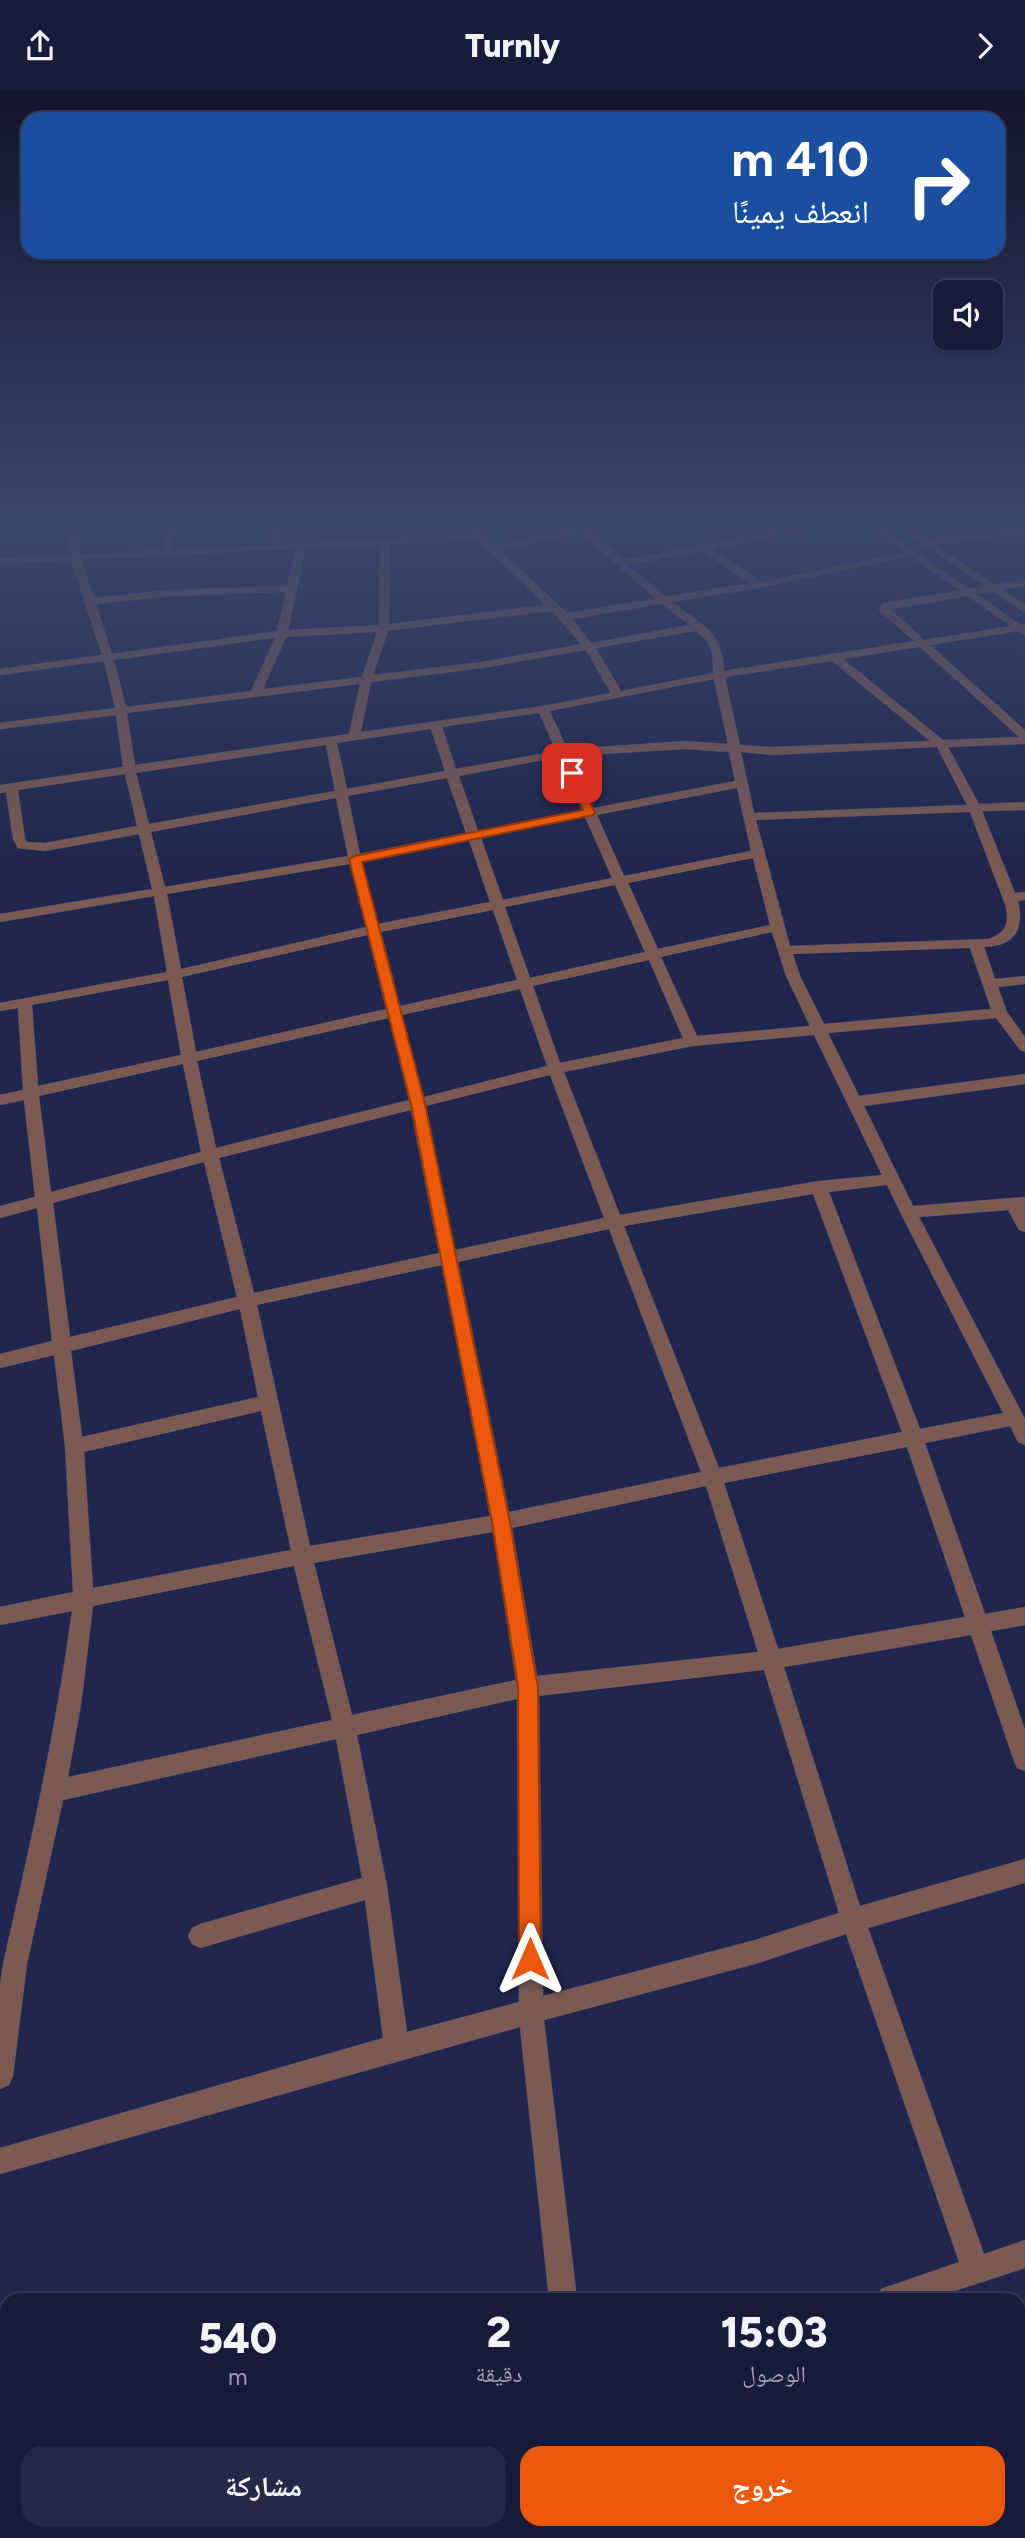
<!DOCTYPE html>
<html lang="ar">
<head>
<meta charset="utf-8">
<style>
	:root { --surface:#181c3a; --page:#252945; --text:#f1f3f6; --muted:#9fa1af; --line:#363a54; --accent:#ea580c }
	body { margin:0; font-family:Figtree,"Noto Naskh Arabic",sans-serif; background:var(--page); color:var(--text); direction:rtl; height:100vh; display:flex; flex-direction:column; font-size:26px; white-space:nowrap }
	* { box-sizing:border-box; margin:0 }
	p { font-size:23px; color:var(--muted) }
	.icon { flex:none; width:38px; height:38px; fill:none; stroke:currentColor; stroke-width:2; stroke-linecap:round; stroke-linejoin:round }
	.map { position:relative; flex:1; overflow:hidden; direction:ltr }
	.details { position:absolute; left:0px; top:2202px; width:1026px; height:247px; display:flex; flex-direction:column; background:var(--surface); border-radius:21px 21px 0 0; box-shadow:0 2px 5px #0004,0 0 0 2px var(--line); direction:rtl }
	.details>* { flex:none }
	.banner { position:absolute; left:21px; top:21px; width:984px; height:147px; border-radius:21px; box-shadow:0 2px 5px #0004,0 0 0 2px var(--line); direction:rtl; background:#1a4fa0; color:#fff; overflow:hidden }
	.tools { position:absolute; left:933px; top:189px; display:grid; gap:14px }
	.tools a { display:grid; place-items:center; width:70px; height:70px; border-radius:14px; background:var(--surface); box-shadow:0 2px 5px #0004,0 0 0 2px var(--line); font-size:35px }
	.pin { position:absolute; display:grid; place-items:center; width:60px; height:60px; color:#fff; margin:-30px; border-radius:14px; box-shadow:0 4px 10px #0006 }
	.me { position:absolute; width:77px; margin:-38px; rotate:0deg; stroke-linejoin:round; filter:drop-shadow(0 0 5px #0008) }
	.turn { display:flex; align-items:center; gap:24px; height:147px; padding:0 21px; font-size:32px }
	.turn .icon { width:91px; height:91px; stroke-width:2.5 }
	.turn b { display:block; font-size:49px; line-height:60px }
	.eta { display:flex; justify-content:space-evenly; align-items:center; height:119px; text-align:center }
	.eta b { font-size:42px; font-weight:800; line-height:49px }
	.action { display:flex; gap:14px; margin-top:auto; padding:14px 21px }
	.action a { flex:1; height:80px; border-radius:21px; background:var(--accent); color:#fff; font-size:28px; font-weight:800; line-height:80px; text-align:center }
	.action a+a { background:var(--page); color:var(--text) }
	header { display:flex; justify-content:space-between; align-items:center; height:91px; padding:0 21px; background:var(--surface); font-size:32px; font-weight:800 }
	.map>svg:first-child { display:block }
</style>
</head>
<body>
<header><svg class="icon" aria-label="forward" viewBox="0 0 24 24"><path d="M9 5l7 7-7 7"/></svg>Turnly<svg class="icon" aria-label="share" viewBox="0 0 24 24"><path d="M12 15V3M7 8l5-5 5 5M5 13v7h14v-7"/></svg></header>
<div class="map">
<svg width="1025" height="2447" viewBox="0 0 1025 2447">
	<rect width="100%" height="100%" fill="#20264d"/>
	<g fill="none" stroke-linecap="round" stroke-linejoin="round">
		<defs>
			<g id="minor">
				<path d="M0,431H50L45,434L0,437Z"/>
				<path d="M66,431H76L80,463L163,459L165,431H175L173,458L271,454L273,431H283L281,453L473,444L460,431H470L495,454L575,437L569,431H579L585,435L625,431L590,440L623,469L767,442L751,431H762L777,441L831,431H850L713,458L761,491L913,460L918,463L759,497L672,511C701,533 723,541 724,580L914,550L880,520L879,518L883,512L1025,489V495L890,518L924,549L1025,533V539L930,554L1025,639V653L948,656L979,713L1025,711V719L982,720L1015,802L1025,801V809L1018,810C1025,839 1014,855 984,856L995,888L1025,885V893L998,896L1007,921L1025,946V961L1020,959L996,927L828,942L859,1005L1025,983V993L864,1015L913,1115L1025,1106V1141L1019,1139L1008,1119L919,1126L1025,1328V1354L1018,1351L1010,1335L925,1352L985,1523L1025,1516V1534L991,1540L1025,1639V1680L1017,1677L1014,1670L971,1544L784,1576L860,1815L1025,1768V1792L868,1837L984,2163L1025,2149V2177L930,2208H877L881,2198L959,2171L846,1843L755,1873L544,1929L577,2208H549L520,1936L0,2083V2057L383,1947L365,1809L200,1857L192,1853L188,1845L192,1837L200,1833L362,1787L336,1648L63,1709L27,1873L13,1985L9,1994L0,1998V1894L3,1873C30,1755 56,1639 72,1520L0,1534V1516L73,1501L65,1356L54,1264L0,1277V1263L52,1250L37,1117L0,1127V1115L35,1106L24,1009L0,1014V1004L23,999L18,917L0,920V912L167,881L154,805L0,831V823L152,798L139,743L45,760L18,757L13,748L6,701L0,702V694L123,676L116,624L0,638V632L115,617L104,570L0,584V578L102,564L71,469L0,473V467L70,464ZM581,442L656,508L567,522L500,459ZM478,449L546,514L389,533L390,453ZM380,454L379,534L288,539L306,458ZM296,458L287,495L170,499L94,507L81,469ZM703,460L750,492L666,506L628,474ZM286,501L277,540L112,563L96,513L170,505ZM662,513L689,534L591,552L572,528ZM552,520L581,553L482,571L373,584L388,540ZM696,540C712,552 713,563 713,582L621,600L596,557ZM377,541L362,586L263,598L286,546ZM275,547L251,600L126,616L114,569ZM920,556L1019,646L943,649L843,568ZM586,559L611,602L543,615L361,641L371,591L482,577ZM832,570L930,650L772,656L740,654L725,586ZM714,588L728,653L686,650L567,658L550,620ZM360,593L349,643L135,674L127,622ZM539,622L556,660L456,678L442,636ZM431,638L445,680L347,698L337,652ZM326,654L335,700L149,733L136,682ZM937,656L967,714L754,722L741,661L772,664ZM686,658L729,661L735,690L594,717L570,665ZM559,666L582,720L478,740L459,685ZM125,683L137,735L45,752L27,751L25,748L18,699ZM447,687L466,742L360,763L348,705ZM737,697L751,760L624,785L597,724ZM336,707L348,765L165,796L151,741ZM970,721L1006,816C1009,833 1006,841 989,848L790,855L756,729ZM585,726L612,787L503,809L481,747ZM469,749L490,811L378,833L362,770ZM753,767L770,834L658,858L628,792ZM350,773L366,836L181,878L167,803ZM615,794L645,861L530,887L505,816ZM493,819L517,889L400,915L381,841ZM772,841L786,885L810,935L697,945L661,866ZM368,844L386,918L196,961L182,886ZM970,857L991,918L824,933L800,885L793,863ZM649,869L683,947L560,972L533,895ZM168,889L181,964L38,995L32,914ZM520,898L547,975L424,1006L402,924ZM389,927L409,1009L216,1057L197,970ZM814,944L882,1084L819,1090L620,1124L564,981L692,955ZM183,973L201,1061L51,1101L39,1005ZM550,984L604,1127L455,1159L426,1015ZM411,1019L439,1162L254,1202L219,1067ZM204,1071L237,1206L70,1246L53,1112ZM887,1094L900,1121L1003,1322L920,1338L829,1101ZM813,1103L902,1341L719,1377L624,1135ZM609,1138L701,1381L509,1421L458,1171ZM442,1174L490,1425L310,1455L257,1214ZM240,1218L258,1306L82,1346L71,1260ZM261,1320L291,1459L93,1497L84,1361ZM907,1356L965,1526L778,1558L724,1392ZM706,1395L758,1561L537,1585L512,1437ZM493,1441L516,1589L352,1624L314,1472ZM294,1475L332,1629L68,1686L81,1614L93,1515ZM764,1579L839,1822L755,1849L543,1905L539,1605ZM517,1608L519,1911L407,1941L387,1795L357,1644Z"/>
				<path d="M1025,437V443L925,455L920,452L925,449Z"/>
				<path d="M7,2317V2345L0,2346V2318Z"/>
				<path d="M577,2441H607L608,2447H578Z"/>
				<path d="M904,2441H934L936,2447H906Z"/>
			</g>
			<g id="tertiary">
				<path d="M862,431H873L1025,537V545Z"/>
				<path d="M891,431H902L1025,514V522Z"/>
			</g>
		</defs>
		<use href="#minor" stroke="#3e4469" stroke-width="1"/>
		<use href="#tertiary" stroke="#3e4469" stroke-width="1"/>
		<use href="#minor" fill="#7a5a52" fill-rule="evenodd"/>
		<use href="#tertiary" fill="#7a5a52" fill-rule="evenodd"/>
	</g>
	<linearGradient id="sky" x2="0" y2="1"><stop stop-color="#12152a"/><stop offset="0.56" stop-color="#3c476d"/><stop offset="1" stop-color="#3c476d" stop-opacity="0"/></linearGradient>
	<rect width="1025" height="773" fill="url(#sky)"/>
	<path fill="#ea580c" stroke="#983908" stroke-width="2" d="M568,679L578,682L595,722L593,724L362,771L425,1013L510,1431L533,1569L538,1596L541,1868L538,1875L530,1879L523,1875L519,1868L518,1596L514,1569L492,1431L411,1013L349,768L355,765L583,719L567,682Z"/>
</svg>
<div class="tools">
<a><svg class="icon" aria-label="sound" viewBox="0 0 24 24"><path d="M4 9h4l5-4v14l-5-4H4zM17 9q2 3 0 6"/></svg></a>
</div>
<div class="pin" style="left:572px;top:682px;background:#d93025"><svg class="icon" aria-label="arrive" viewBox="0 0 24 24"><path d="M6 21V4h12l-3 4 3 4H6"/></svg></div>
<svg class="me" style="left:530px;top:1868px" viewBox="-20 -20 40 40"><path d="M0-17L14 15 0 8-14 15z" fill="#ea580c" stroke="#fff" stroke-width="4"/></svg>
<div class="banner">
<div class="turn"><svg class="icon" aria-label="right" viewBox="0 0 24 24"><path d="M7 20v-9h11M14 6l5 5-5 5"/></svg><div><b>410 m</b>انعطف يمينًا</div></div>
</div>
<section class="details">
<div class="eta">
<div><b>15:03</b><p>الوصول</p></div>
<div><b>2</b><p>دقيقة</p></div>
<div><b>540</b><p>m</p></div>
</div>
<div class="action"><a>خروج</a><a>مشاركة</a></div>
</section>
</div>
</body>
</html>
